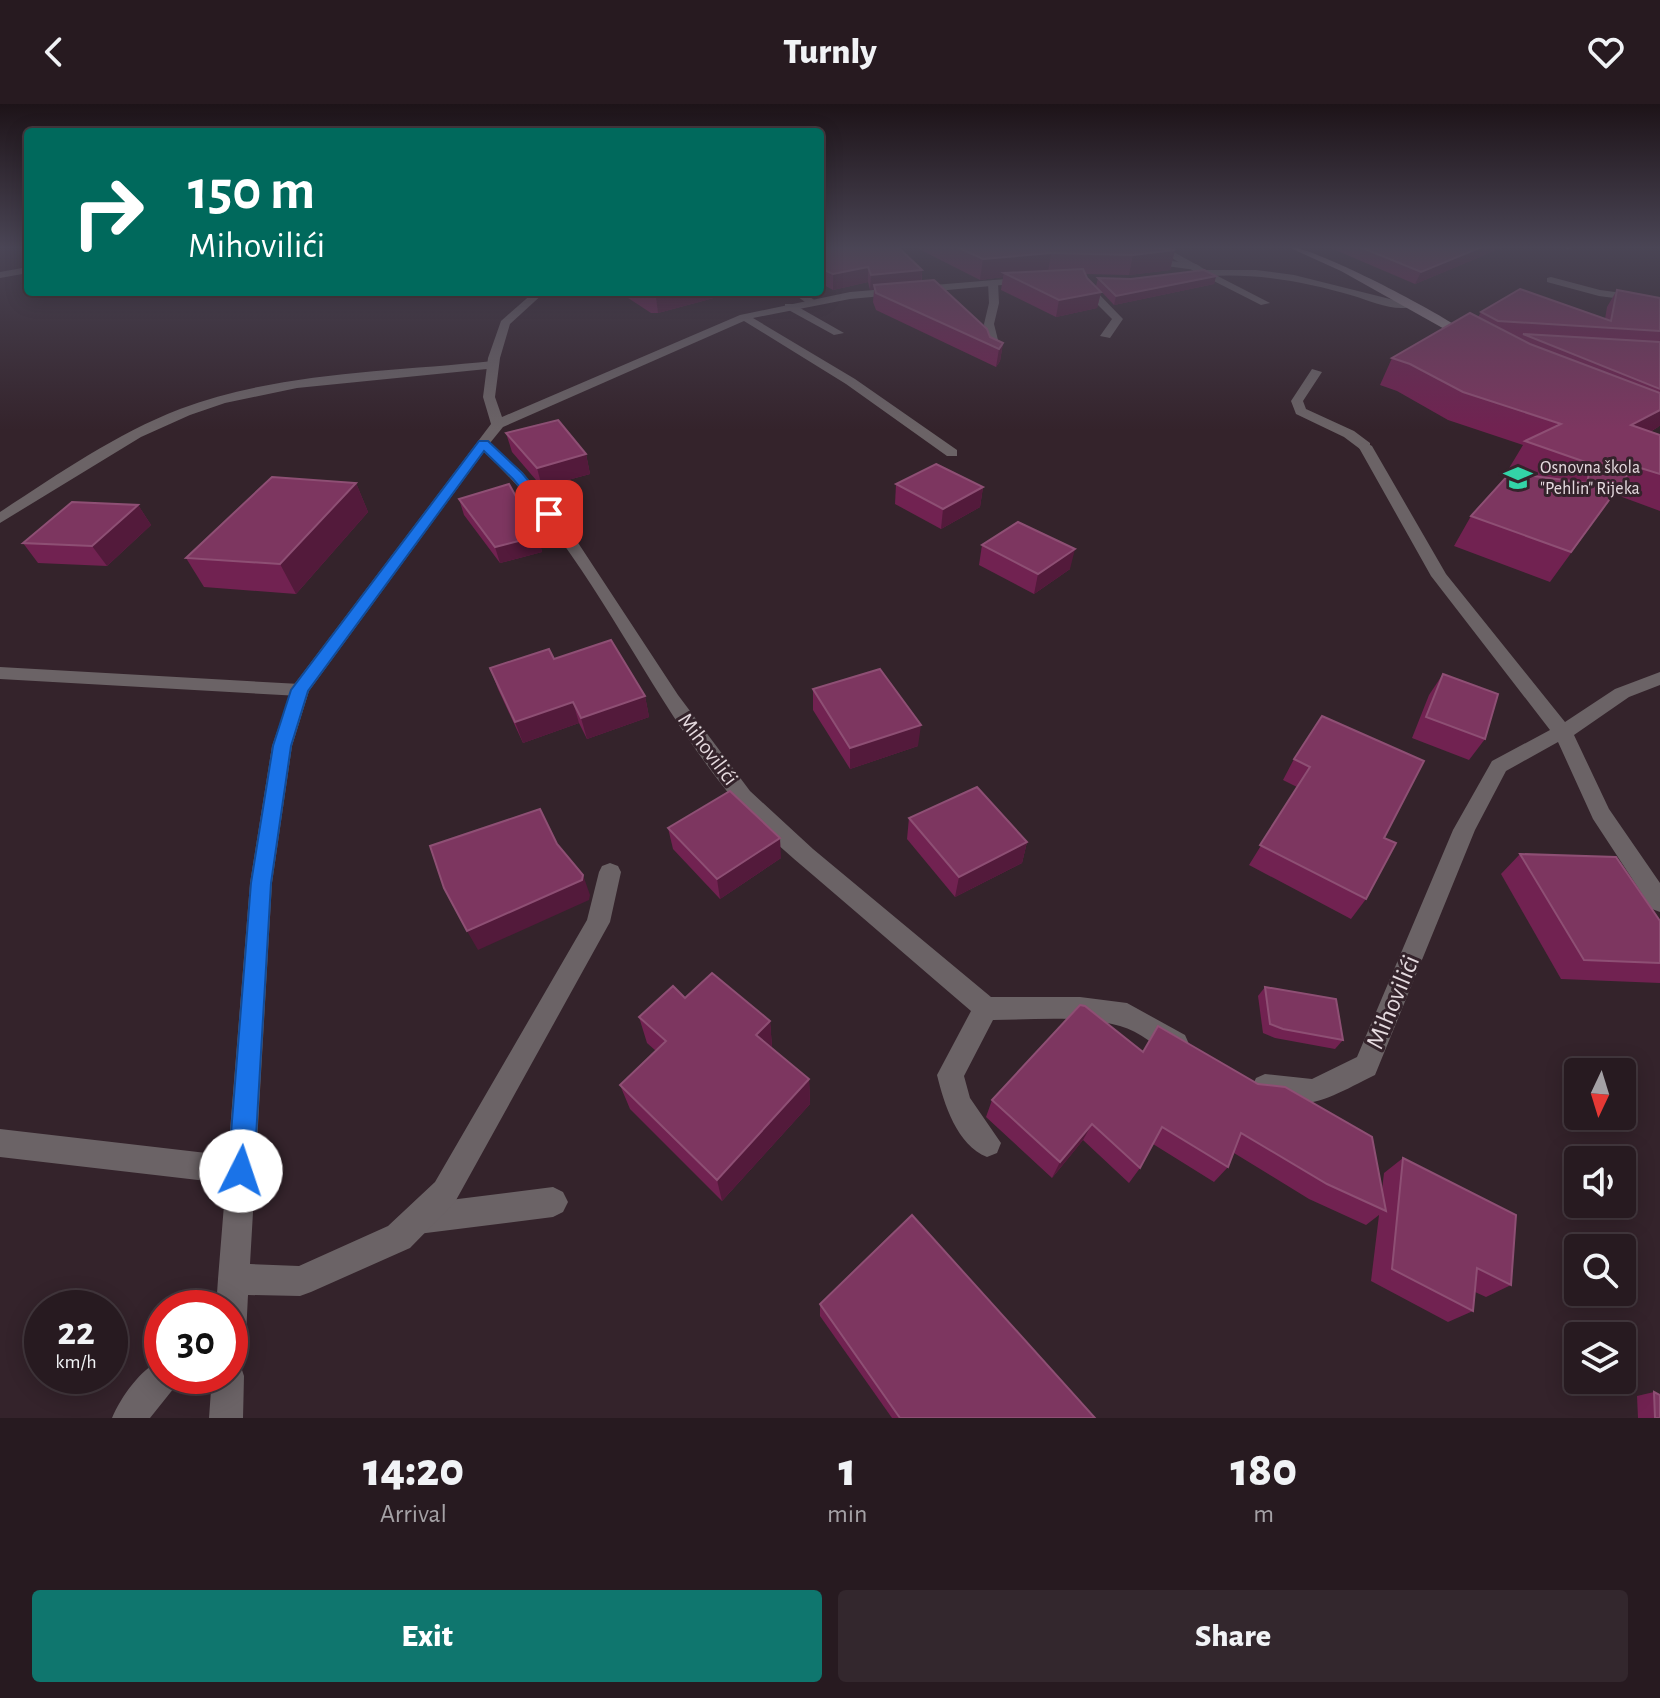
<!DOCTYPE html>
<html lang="en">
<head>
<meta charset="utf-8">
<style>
	:root { --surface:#271a20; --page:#33272d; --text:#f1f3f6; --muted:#a4a1a5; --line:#43383e; --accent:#0f766e }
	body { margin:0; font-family:"Alegreya Sans",sans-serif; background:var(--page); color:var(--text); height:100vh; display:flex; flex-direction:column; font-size:30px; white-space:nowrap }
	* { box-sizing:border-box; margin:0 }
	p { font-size:26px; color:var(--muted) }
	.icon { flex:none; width:44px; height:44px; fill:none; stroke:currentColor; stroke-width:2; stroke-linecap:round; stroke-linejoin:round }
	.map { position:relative; height:1314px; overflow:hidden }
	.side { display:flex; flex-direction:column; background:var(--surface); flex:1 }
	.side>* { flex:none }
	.banner { position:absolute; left:24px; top:24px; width:800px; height:168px; border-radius:8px; box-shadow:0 4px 20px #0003,0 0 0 2px var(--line); background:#00695c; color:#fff; overflow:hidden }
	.needle { width:52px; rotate:184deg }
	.controls { position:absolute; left:1564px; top:954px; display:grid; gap:16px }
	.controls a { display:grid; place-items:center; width:72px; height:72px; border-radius:8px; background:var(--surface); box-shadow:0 4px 20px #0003,0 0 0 2px var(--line); font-size:40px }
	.speed { position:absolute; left:24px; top:1186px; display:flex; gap:16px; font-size:40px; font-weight:700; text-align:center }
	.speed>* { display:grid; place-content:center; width:104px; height:104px; border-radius:50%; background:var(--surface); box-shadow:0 4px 20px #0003,0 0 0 2px var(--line); line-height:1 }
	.speed small { font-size:20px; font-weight:400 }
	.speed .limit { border:12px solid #d22; background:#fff; color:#111 }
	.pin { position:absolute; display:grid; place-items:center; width:68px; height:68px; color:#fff; margin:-34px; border-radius:16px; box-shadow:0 4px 12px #0006 }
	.me { position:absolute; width:88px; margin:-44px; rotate:4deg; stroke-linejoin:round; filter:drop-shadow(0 0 6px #0008) }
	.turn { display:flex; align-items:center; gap:28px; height:168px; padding:0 32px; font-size:36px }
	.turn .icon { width:104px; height:104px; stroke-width:2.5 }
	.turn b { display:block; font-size:56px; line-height:68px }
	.eta { display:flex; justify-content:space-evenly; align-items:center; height:136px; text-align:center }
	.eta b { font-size:48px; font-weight:800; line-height:56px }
	.primary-button { display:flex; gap:16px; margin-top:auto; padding:16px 32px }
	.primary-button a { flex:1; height:92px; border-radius:8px; background:var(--accent); color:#fff; font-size:32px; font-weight:800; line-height:92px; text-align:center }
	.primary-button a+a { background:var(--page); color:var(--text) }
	header { display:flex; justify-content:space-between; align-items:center; height:104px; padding:0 32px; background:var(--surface); font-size:36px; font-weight:800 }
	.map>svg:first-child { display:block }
</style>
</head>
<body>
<header><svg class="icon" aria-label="back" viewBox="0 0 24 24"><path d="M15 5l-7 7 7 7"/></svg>Turnly<svg class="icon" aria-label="heart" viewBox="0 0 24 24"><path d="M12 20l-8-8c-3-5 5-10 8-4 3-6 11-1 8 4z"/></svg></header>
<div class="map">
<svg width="1660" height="1314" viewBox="0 0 1660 1314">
	<rect width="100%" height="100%" fill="#34232b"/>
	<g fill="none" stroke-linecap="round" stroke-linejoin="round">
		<g fill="#6b6366" fill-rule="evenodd">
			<path d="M1562,142H1572V143L1567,146Z"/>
			<path d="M1147,154L1196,160L1201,163L1196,166L1144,159Z"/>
			<path d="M1200,166H1206L1270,199L1261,201L1200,170Z"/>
			<path d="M1551,173L1600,186L1660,194V200L1599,192L1547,178V174Z"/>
			<path d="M1080,174H1088L1094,185L1123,215L1110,234L1100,232L1112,215L1086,189Z"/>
			<path d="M993,176L998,179L999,199L994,220L1001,248L995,251L989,248L984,220L989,199L988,179Z"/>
			<path d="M791,188H803L817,198L808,200Z"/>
			<path d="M785,200H793L844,229L834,231L785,204Z"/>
			<path d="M493,257L497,258V264L297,284L225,299L190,311L141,333L0,419V408C57,371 115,330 180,305C279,268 389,268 493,257Z"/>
			<path d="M1312,265L1322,268L1303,297L1306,305L1354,327L1370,339V345H1360L1344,333L1296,310L1291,297Z"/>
			<path d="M0,563L300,580L309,586L300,592L0,575Z"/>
			<path d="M0,1025L241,1053L251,1057L255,1067L251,1077L241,1081L0,1053Z"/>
			<path d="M553,1083L563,1088L568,1098L563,1108L553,1113L418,1130L408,1125L403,1115L408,1105L418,1100Z"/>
		</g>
		<g fill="#6b6366" fill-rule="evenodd">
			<path d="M1151,142H1163L1206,166H1256L1294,171L1414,201C1400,210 1370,197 1354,192C1297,175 1241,166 1181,175L1177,174V170L1194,167Z"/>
			<path d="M28,163V169L0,174V168Z"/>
			<path d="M1030,173L1034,174V178L850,195L753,214L855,275L957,346V352H947L846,280L744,217L503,323L490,339L523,369L569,425L678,591L750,687L813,745L991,893H1080L1127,899L1185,931L1189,940L1185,949L1176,952C1157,945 1140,927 1120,922C1080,911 1034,916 993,916L964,972L970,994L1001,1039L997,1049L987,1053C957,1041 944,1000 937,971L971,907C923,866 876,825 828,784C797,757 761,729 735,697C643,587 590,446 484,348L309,587L292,642L272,779L250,1160L299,1162L388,1122L435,1078L587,816L599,768L602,762L610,759L618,762L621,768L610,818L455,1098L410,1144L311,1188L300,1192L248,1191L246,1231L241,1242L230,1247V1204H216L218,1175L250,779L272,642L293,582L491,320L483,293L488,254L501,217L534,188H545L510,220L500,254L495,293L502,313L740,211L850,188Z"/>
			<path d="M1365,338L1372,342L1446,470L1565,618L1615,585L1660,568V581L1629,593L1574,631L1609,705L1660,779V808L1652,805L1593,715L1558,638L1506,667L1475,726L1375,971C1332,992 1305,1012 1256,992L1252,983L1256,974L1265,970L1312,975L1357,953L1453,726L1492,657L1550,626L1431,472L1358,342Z"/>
			<path d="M162,1256V1272H178L174,1284L150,1314H112C121,1293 141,1264 162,1256Z"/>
			<path d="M230,1256L240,1260L244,1272L243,1314H209L212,1272H230Z"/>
		</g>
		<path fill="#918389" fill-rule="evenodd" d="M1286,142C1314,142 1451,214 1474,234L1464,236L1341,167Z"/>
	</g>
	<g fill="#712251">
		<path d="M820,142L922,166V177L990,233L1003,239L1000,257L996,263L876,206L873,198L874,186H870L868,178L833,186L820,179Z"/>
		<path d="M913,142H1156V143L1175,146L1170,166L1129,171L1085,170L1087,174L1101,188L1097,204L1056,213L1001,186L1003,173L980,176Z"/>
		<path d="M1326,142H1506L1415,180Z"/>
		<path d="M1216,172L1214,180L1114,201L1096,182L1098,174L1131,175Z"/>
		<path d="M1617,186L1660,194V321L1658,323L1650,328L1660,331V407L1614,390L1550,478L1454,442L1471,412L1521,370L1508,366L1523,341L1448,316L1397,287L1380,281L1392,254L1478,213L1481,208L1605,215L1607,203Z"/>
		<path d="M619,188H736L658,209H651Z"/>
		<path d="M506,329L586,350L590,370L542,383L512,348Z"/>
		<path d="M356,379L368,408L296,490L204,483L186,454Z"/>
		<path d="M896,380L983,383L980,403L941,425L895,400Z"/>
		<path d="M459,395L538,432L542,448L500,459L464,411Z"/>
		<path d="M138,401L151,421L107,462L38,459L23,439Z"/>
		<path d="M982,441L1070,465L1034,490L979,461Z"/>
		<path d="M554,555L645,592L649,613L587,635L579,619L523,639L498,585L490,564Z"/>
		<path d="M1443,570L1485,635L1469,656L1412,634L1429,591Z"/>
		<path d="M813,585L918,642L850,665L813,606Z"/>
		<path d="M1322,612L1384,734L1366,795L1351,815L1249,761L1297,683L1283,676L1294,655Z"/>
		<path d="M909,714L1027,738L1022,759L955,793L907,735Z"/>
		<path d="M668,724L781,754L720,795L673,745Z"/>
		<path d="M1520,750L1660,817V879L1561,875L1501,770Z"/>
		<path d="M1265,883L1343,936L1335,945L1275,934L1263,929L1258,892Z"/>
		<path d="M685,894L770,917L772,943L771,944L809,975L810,1000L722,1097L630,1005L620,981L656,947L647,939L639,913Z"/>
		<path d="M1143,948L1382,1086L1384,1069L1403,1054L1511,1181L1486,1193L1475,1188L1473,1207L1448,1218L1371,1177L1379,1111L1366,1121L1309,1095L1234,1049L1228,1063L1214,1078L1153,1040L1140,1064L1129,1079L1083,1036L1052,1074L986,1013L992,996Z"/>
		<path d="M820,1200L1095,1314H892L820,1212Z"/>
		<path d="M1654,1288L1660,1314H1638L1637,1292Z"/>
	</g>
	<g fill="#531a3b">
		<path d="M1484,142H1506L1415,180L1421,168Z"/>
		<path d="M1175,146L1170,166L1129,171L1133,151Z"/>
		<path d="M1051,149L1048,169H1004L1003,173L980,176L983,155Z"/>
		<path d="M868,163V178L833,186V170Z"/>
		<path d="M922,166L921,181H874V186H870L871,171Z"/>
		<path d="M1216,172L1214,180L1114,201L1116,192Z"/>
		<path d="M675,188H736L658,209L656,193Z"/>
		<path d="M1101,188L1097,204L1056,213L1059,196Z"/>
		<path d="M1003,239L1000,257L996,263L999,245Z"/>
		<path d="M1660,306V321L1658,323L1612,349L1631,321Z"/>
		<path d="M586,350L590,370L542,383L537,364Z"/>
		<path d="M356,379L368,408L296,490L280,460Z"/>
		<path d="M983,383L980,403L941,425L943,405Z"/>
		<path d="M138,401L151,421L107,462L92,442Z"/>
		<path d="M538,432L542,448L500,459L495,443Z"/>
		<path d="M1075,445L1070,465L1034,490L1038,470Z"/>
		<path d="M645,592L649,613L587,635L581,614Z"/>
		<path d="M573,598L579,619L523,639L515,618Z"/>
		<path d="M921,621L918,642L850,665V644Z"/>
		<path d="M780,734L781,754L720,795L717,775Z"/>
		<path d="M1027,738L1022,759L955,793L959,773Z"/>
		<path d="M583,771L590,791L589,796L478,846L467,827Z"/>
		<path d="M770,917L772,943L759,957L756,931Z"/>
		<path d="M809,975L810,1000L722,1097L717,1076Z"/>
		<path d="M1092,1020L1083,1036L1052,1074L1060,1058Z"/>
	</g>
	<g fill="#7d3660" stroke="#8e4f74" stroke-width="2">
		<path d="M820,142H897L922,166L871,171L868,163L833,170L820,164Z"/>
		<path d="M955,142H1145L1175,146L1133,151L1051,149L983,155Z"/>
		<path d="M1358,142H1484L1421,168Z"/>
		<path d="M1083,165L1087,174L1101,188L1059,196L1004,169Z"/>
		<path d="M1204,166L1216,172L1116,192L1098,174L1131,175Z"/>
		<path d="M934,176L987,225L990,233L1003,239L999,245L876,189L874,181Z"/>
		<path d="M1520,185L1611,217L1617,186L1660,194V227L1498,217L1481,208Z"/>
		<path d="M641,188H675L656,193H648Z"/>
		<path d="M1470,209L1530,240L1660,289V306L1631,321L1660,331V370L1634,362L1571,448L1471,412L1510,369L1587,379L1591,360L1525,337L1561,320L1463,288L1410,260L1392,254Z"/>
		<path d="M1523,230L1660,238V285Z"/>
		<path d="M558,316L586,350L537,364L506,329Z"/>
		<path d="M936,360L983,383L943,405L896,380Z"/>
		<path d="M272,373L356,379L280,460L186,454Z"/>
		<path d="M509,380L538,432L495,443L459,395Z"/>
		<path d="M72,398L138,401L92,442L23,439Z"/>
		<path d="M1018,418L1075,445L1038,470L982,441Z"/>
		<path d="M611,536L645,592L581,614L573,598L515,618L490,564L549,545L554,555Z"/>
		<path d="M880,565L921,621L850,644L813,585Z"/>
		<path d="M1443,570L1498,590L1485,635L1426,613Z"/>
		<path d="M1322,612L1424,657L1384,734L1396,739L1366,795L1260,741L1310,663L1294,655Z"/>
		<path d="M977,683L1027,738L959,773L909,714Z"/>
		<path d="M730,687L780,734L717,775L668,724Z"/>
		<path d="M540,705L557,740L583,771L582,776L467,827L444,784L430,742Z"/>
		<path d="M1520,750L1616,753L1660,817V859L1584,856Z"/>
		<path d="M712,869L770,917L756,931L809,975L717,1076L620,981L666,937L639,913L673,882L685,894Z"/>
		<path d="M1265,883L1336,895L1343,936L1283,925L1270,920Z"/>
		<path d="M1080,901L1085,902L1143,948L1158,922L1258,980L1285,983L1372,1033L1386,1107L1327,1080L1241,1029L1228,1063L1162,1023L1140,1064L1092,1020L1060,1058L992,996Z"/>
		<path d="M1403,1054L1516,1111L1511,1181L1477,1164L1473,1207L1392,1165Z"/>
		<path d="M912,1111L1095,1314H900L820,1200Z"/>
		<path d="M1654,1288L1660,1291V1314H1655Z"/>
	</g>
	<linearGradient id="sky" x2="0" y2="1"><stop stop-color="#1d1318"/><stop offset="0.44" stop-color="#4a4555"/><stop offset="1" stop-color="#4a4555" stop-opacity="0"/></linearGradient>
	<rect width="1660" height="326" fill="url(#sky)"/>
	<path fill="#1a73e8" stroke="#114b97" stroke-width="2" d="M479,337H488L522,369L556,410L544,412L513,375L484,347L308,587L291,642L271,779L254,1067L250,1076L241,1080L231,1076L228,1067L251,779L273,642L291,586Z"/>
	<defs>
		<symbol id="school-bare" viewBox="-9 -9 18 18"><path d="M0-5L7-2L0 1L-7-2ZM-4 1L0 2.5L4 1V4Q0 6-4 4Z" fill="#33d4a8" stroke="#34232b" stroke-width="2.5" paint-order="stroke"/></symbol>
	</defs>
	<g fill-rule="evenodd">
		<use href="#school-bare" x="1498" y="354" width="40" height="40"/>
	</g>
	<g text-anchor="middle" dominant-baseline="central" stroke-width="6" stroke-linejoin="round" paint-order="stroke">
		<g font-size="18" fill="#e5dadf" stroke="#34232b" text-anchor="start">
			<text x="1540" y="364">Osnovna škola<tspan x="1540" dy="21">"Pehlin" Rijeka</tspan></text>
		</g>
		<g font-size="22" fill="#e5dadf" stroke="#34232b">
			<text transform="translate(708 645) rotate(53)">Mihovilići</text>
		</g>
		<g font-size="26" fill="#e5dadf" stroke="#34232b">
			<text transform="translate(1393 898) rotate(-67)">Mihovilići</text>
		</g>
	</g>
</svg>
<div class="controls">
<a><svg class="needle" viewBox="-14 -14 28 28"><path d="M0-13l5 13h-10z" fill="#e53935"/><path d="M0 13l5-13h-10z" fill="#a4a1a5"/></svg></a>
<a><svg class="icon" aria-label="sound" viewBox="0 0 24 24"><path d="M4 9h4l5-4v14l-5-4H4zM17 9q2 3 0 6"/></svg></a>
<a><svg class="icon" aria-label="search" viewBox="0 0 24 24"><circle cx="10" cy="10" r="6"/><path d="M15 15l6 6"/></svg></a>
<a><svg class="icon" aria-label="layers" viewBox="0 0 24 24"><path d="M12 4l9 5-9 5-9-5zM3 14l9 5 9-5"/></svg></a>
</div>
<div class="speed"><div>22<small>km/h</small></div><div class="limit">30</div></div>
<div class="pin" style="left:549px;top:410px;background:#d93025"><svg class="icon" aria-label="arrive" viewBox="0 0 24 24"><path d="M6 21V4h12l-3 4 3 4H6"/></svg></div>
<svg class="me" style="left:241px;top:1067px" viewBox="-20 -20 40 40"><circle r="19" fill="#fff"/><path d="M0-13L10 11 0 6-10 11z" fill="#1a73e8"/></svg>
<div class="banner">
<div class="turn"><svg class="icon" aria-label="right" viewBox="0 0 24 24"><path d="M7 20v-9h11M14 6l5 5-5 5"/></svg><div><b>150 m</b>Mihovilići</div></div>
</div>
</div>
<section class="side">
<div class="eta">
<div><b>14:20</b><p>Arrival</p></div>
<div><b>1</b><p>min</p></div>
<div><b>180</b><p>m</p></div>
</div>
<div class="primary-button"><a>Exit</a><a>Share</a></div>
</section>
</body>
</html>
